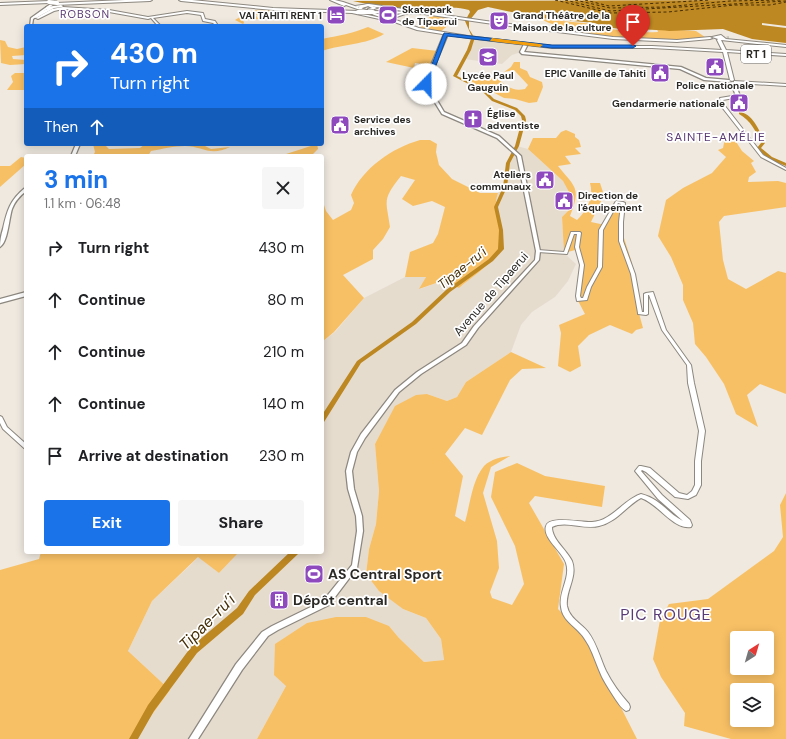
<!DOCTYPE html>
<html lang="en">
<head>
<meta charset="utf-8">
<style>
	:root { --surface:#fff; --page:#f6f6f6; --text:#202124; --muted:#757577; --accent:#1a73e8 }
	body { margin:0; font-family:"DM Sans",sans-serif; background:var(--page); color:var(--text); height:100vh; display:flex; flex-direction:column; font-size:15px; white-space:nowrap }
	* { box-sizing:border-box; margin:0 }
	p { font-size:13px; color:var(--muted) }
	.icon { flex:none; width:22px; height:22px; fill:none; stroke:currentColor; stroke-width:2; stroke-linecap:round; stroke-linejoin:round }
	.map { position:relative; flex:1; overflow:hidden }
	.panel { position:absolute; left:24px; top:154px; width:300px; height:400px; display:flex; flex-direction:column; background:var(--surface); border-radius:4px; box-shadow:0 2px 10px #0003 }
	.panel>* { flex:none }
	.guide { position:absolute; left:24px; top:24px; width:300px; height:122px; border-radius:4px; box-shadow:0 2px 10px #0003; background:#1a73e8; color:#fff; overflow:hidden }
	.needle { width:26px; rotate:37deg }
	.controls { position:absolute; left:730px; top:631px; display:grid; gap:8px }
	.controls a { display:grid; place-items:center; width:44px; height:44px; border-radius:4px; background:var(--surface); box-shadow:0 2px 10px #0003; font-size:20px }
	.pin { position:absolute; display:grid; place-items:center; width:34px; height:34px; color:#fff; margin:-41px -17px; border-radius:50% 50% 50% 0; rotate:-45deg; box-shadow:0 0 4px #0007 }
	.pin .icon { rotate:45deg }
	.me { position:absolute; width:44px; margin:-22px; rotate:22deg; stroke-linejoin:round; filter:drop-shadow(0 0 3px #0008) }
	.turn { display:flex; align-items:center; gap:14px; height:84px; padding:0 20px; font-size:18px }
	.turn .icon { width:52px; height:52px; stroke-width:2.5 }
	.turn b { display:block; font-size:28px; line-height:34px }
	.then { display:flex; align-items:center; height:38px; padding:0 20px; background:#0003; gap:8px; font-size:15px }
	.round { display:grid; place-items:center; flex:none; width:42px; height:42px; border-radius:4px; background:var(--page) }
	.overview { display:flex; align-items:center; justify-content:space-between; height:68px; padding:0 20px }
	h1 { font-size:24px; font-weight:700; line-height:30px; color:var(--accent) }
	.primary-button { display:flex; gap:8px; margin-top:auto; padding:8px 20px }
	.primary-button a { flex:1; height:46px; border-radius:4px; background:var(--accent); color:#fff; font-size:16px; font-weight:700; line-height:46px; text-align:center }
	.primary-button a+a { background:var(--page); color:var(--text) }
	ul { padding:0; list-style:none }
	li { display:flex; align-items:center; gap:12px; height:52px; padding:0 20px }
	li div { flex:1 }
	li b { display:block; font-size:15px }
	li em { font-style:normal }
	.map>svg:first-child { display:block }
</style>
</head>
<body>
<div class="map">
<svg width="786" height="739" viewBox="0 0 786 739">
	<rect width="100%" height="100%" fill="#efe9e0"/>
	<g fill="#e6dcce">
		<path d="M474,38L525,44L521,52L512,55L502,64L464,59L472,47Z"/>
		<path d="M517,146L528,149L563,181L570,192L574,202L570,209L562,217L564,253L576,264L568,281L555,297L532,312L521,325L511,352L466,382L457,397L447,401L427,394L375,444L379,491L376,524L369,549L366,574L403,609L426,618L441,639L444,660L424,662L399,638L389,626L286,686L257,739H134L170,690L128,651L152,601L199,557L219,573L239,552H322V342L335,332L364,298L405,277H426L420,289L442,281L459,288L493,259L500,250L502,240L494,206L498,193L506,179L508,163Z"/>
	</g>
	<g fill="#f8c065" fill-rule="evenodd">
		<path d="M261,9L296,10L294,13L256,15L258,19L243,20L244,23L243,24L235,20L248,12Z"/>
		<path d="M432,15H434L456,19L440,32L419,27Z"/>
		<path d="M541,19L594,24C613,31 638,33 658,32L657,29L696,31L705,37C668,43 621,42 585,34C579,32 577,29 572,28C561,26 551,25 541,19Z"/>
		<path d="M368,27L384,34C366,45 342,44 322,51V39C337,36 354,33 368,27Z"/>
		<path d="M0,40L5,41L8,47L17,49L26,47V55L12,56L13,59L26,60V64L10,65L1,63Z"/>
		<path d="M412,48L438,51L433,65L415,63L414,68L386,62Z"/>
		<path d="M514,62H520V68L527,71L530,77L542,82L543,87L537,102L529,103L515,99L504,98L487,89H483L465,80C473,77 489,74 497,79C507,85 511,92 525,89L528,85L514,70L504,72L511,67Z"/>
		<path d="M15,73H26V90H7L13,82L11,76Z"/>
		<path d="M566,130L575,134V137L579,140L581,147L575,148L581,154L565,156L571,164L558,166C576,188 581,188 570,216L577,220C587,210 594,198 590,183H600L604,195L591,222L605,225L617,208L620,210L624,238L632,263L635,299L643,328L636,330L632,334L610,325L589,335L578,346L581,366L570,372L558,366L561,333L559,325L585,314L576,297L581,265L579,249L564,253L562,217L570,209L574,201L563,181L528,149L533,138H556L561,132Z"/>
		<path d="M727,136L733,137L742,151L754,161L751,163L756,172L749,177L748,182L778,181L786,183V207L724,216L719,222L723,260L728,279L746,289L778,271L786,273V394L760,384L747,395L758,427L736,414L724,384L706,357L695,344L693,323L683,300V285L671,257L658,236L666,200L683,188L712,173L726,157L718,150L723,148L725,138Z"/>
		<path d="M420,140H430L437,144L436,152L439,165L452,179L480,193H498C493,209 497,214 500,229C507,257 477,272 459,288L442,281L419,289L426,277H405L410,252L433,243L438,234L445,207L432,201L413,206L402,199L415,180L401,176C382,200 386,199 390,227L383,239L373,250V259L343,275L364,298L334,332L322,342V199L326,211L333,220L351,210L354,203L351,195C363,168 392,148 420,140Z"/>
		<path d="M93,144H104L109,149L140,148L145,144H201L211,149L230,147C210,157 202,146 185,146C174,146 162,149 151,151L148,156H93L95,152Z"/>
		<path d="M317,144L318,149L311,156L283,155Z"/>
		<path d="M21,157L26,158V164L0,187V166H10Z"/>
		<path d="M511,352L546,368L522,369L510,380L482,435L465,428L445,454L463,476L455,516L465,522C470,505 472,480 484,466C491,459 501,457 510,456L491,467L483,493L497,541L499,568L490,592L492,598L512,605L524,584L515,546L491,497L495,472L517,463L545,476L605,486L602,507L535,496L529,503L564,564L558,609L584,635L637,739H257L286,686L274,675L275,644L307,623L336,617H366L389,626L399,638L424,662L444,660L441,639L426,618L403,609L379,591L366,574L369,549L376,524L379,491L375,444L395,406L416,395L427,394L447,401L457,397L466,382Z"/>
		<path d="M786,493V739H731L684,726L685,713L661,677L653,659L660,620L669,604L708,599L774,551L783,537L780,505ZM737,638H767V668H737ZM737,690H767V720H737Z"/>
		<path d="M41,552H239L219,573L198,557L152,601L128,651L170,690L134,739H0V570L39,559Z"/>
	</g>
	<path fill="#bd8722" d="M786,0V26L762,23V25L786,28V43L752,39L723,29L669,31C650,28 610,32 595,23L540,18L488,7L478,10L469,21V29L474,37H472L465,21L470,12L469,10C452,5 438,10 420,9C399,9 374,6 353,1Z"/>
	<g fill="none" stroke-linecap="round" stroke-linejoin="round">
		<g fill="#bd8722" fill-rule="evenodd">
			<path d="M472,36L475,37L471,50L457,76L484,89L494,99L517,108L525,116L526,120L519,146L510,163L507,187L498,207L503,230L504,249L493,261L450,292L416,324L361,363L324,422H322V415L357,361L412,322L446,290L489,259L498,249L499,230L494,207L503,187L506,163L515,146L522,120L521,116L515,110L492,101L482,91L453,76L467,50Z"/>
			<path d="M739,112C753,113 760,132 765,143L761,148L772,157L786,163V166L768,159L757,148L761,143C756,131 751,121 739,114Z"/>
			<path d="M290,552H299L298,554L255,595L243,614L197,653L154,711L138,739H129L148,705L191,647L237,608L249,591Z"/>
		</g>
		<g stroke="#442d04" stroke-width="1" stroke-dasharray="3 2.5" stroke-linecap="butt">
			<path d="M555,0L610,13L668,12L734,5H770L786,2"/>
			<path d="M565,0L610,11L786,1"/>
			<path d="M575,0L610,8L664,7L730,1L782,0"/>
			<path d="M585,0L609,6L710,0"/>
		</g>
		<path stroke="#c8c3bb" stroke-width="3.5" stroke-dasharray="3.5 2" stroke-linecap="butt" d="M710,38H729"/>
		<defs>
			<g id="tertiary">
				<path d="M63,7L109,10L148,17L187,11L203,13L205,19L215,21L217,24L215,26H212L214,24L213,23L203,21L201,15L187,13L153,18L161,26H158L151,18L148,19L109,12L63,9L54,11L38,19L36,18L52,9Z"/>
				<path d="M406,12L408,13L388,20L386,19Z"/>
				<path d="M738,95H739V97L723,100L725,106L763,155L786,168V170L761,157L721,106L720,98Z"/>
				<path d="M616,201L623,202L625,203L623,222V241L635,274L642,312H644V294L646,293L653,292L666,330L691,365L694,383L705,431L701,461V485L696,495L688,499L675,497L646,472L642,470L641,471L662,495L690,520L692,525L691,527C673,530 659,504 641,498C626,506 617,522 599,526C584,530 566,520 552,527C552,540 567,550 572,561C578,577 565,591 567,606C569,618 582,624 588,632C597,644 600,658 606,671C612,683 620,694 629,704L630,707L629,710L626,711C621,708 619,704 616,700C611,692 606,685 602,677C597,666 594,656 589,646C586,641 584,637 580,633C573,625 562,619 561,607C558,592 571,578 566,563C563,552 542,538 546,526C549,515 583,523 592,522C612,521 623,500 641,494C661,499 667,513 683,521L658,499L635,471L639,466H641L650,468L679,493L687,495L692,491L695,485V461L699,431L688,383L687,365L662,330L649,295H648V314L646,315L638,314V313L631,274L619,241V222L621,204L618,203L603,230L602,267L591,287L587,300L577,301L576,296L580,265L575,247L577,234H574L567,254L538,252L536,251L538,250L564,252L571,232H580L581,233L579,247L584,265L580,296L581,298H583L587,287L598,267L599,230Z"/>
				<path d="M0,416L2,417L7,427L26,444V449L24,448L3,429L0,423Z"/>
			</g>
			<g id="secondary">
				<path d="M52,0H54V4L33,19L32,26H30L31,18L52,3Z"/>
				<path d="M446,33L448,34L428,82V85L444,112L499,136L521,156L540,251L539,260L478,328L466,345L421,374L399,392L365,438L357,452L352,471L354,489L362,516L363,531L357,568L329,605L278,630L268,636L242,670L198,739H189L236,664L262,632L272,626L323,601L352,565L357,531L356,516L348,489L346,471L351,452L361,434L395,390L417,372L462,343L474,326L535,260L536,251L517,156L497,138L442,114L424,85V82L444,34Z"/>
				<path d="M526,43L528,44L524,52L681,67L706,78L729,80L731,81L729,82L704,80L680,69L522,54L520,52L524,44Z"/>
				<path d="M732,82L735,83L740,96L739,97L736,96L731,83Z"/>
				<path d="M76,144H80L75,156H71Z"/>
				<path d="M25,188H26V191C20,196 15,201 12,209C9,218 8,242 0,247C0,241 1,235 3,229C7,211 10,200 25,188Z"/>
				<path d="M26,292V296L0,303V299Z"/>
			</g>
			<g id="primary">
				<path d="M330,0H335L343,2L419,28L468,36L552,46H652L722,50L717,40L718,39L712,37L721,35L726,39L786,45V47L721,40L726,50L786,54V56L727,52L734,80L732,81L730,80L723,52L652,48H552L468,38L417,30L346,5L344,6Z"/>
				<path d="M369,4L486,21L613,37L677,40L710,37L712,38L710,39L677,42L613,39L486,23L369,6L357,7L355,6Z"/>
				<path d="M734,81L786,84V86L735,83H734Z"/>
			</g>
			<g id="trunk">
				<path d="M125,0H152L150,1L56,5L54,4L56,3Z"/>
				<path d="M179,0H192L273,8L358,11L360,12L359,13L395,21L393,22L352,13L273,10L181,1Z"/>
				<path d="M50,1L49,3L0,5V3Z"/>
				<path d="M368,4L377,8L369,11H368V9L372,8L368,6L362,8L361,10L358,9L360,6Z"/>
				<path d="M61,5L63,6L62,7L54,8L36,18L33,17L47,9L46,7Z"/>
				<path d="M372,11L424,12L426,13L424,14L373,13L371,12Z"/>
			</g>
		</defs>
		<use href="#tertiary" stroke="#8c877f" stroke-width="2"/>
		<use href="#secondary" stroke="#8c877f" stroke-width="2.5"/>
		<use href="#primary" stroke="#8c877f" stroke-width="2"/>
		<use href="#trunk" stroke="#8c877f" stroke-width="2"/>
		<use href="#tertiary" fill="#fff" fill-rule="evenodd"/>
		<use href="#secondary" fill="#fff" fill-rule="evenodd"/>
		<use href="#primary" fill="#fff" fill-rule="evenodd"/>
		<use href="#trunk" fill="#fff" fill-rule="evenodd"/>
		<defs>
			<g id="trunk-bridge">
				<path d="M49,2L57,3"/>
				<path d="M358,12H373"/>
			</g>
		</defs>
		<use href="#trunk-bridge" stroke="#8c877f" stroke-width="5" stroke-linecap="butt"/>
		<use href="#trunk-bridge" stroke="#fff" stroke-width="4"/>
	</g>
	<path fill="#1a73e8" stroke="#114b97" d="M444,33L552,45H633L636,46L633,48H552L447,36L429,84L424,85Z"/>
	<path fill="#f59e0b" d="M492,38L540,44L543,45L540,47L490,41Z"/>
	<defs>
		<symbol id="hotel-square" viewBox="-11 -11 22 22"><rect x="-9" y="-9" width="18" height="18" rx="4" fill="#8d49bd" stroke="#fff"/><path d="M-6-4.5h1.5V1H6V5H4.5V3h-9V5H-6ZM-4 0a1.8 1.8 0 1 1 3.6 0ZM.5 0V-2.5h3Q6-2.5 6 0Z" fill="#fff"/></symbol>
		<symbol id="stadium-square" viewBox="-11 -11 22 22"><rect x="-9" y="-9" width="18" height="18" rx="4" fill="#8d49bd" stroke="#fff"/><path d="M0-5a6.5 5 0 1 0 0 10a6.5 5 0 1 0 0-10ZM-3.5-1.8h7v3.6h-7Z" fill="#fff"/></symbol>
		<symbol id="theatre-square" viewBox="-11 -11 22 22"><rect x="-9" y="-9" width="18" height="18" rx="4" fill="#8d49bd" stroke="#fff"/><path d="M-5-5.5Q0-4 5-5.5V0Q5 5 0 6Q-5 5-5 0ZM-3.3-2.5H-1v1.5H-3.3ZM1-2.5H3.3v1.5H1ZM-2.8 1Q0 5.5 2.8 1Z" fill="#fff"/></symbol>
		<symbol id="school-square" viewBox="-11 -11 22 22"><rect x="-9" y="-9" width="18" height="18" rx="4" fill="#8d49bd" stroke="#fff"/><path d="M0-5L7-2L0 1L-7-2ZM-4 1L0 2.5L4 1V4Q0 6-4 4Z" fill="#fff"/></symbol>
		<symbol id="civic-square" viewBox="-11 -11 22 22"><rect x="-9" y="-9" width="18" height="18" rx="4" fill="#8d49bd" stroke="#fff"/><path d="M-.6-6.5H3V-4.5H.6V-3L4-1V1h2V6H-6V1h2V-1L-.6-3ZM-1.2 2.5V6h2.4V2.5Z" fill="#fff"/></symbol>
		<symbol id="church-square" viewBox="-11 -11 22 22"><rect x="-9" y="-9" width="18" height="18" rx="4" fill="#8d49bd" stroke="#fff"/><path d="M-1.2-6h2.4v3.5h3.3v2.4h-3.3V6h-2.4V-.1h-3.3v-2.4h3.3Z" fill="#fff"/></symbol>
		<symbol id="building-square" viewBox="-11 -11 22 22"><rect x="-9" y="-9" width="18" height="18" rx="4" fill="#8d49bd" stroke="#fff"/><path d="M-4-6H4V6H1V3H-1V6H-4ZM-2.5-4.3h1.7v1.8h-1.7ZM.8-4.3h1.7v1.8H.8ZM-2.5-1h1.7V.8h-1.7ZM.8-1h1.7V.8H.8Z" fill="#fff"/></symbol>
	</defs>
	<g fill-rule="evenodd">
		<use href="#hotel-square" x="325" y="4" width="22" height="22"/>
		<use href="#stadium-square" x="377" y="4" width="22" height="22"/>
		<use href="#theatre-square" x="488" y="10" width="22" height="22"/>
		<use href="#school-square" x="477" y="46" width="22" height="22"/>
		<use href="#civic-square" x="704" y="56" width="22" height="22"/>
		<use href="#civic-square" x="649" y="62" width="22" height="22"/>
		<use href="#civic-square" x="728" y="92" width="22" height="22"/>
		<use href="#church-square" x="462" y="108" width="22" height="22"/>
		<use href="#civic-square" x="329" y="114" width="22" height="22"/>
		<use href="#civic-square" x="534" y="169" width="22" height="22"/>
		<use href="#civic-square" x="553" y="190" width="22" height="22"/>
		<use href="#stadium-square" x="303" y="563" width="22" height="22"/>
		<use href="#building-square" x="268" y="589" width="22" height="22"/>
	</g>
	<g text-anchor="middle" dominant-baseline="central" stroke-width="3.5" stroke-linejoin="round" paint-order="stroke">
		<g font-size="10" font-weight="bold" fill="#2b2926" stroke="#fff" text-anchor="start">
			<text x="402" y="9">Skatepark<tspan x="402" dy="12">de Tipaerui</tspan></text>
			<text x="322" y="15" text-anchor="end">VAI TAHITI RENT 1</text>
			<text x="513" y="15">Grand Théâtre de la<tspan x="513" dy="12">Maison de la culture</tspan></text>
			<text x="646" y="73" text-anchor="end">EPIC Vanille de Tahiti</text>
			<text x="488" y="75" text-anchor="middle">Lycée Paul<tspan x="488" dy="12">Gauguin</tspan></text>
			<text x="715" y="85" text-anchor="middle">Police nationale</text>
			<text x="725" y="103" text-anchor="end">Gendarmerie nationale</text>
			<text x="487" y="113">Église<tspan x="487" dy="12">adventiste</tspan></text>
			<text x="354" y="119">Service des<tspan x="354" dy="12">archives</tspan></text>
			<text x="531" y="174" text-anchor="end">Ateliers<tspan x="531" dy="12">communaux</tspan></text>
			<text x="578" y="195">Direction de<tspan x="578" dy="12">l'équipement</tspan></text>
		</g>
		<g font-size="11" letter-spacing="1" fill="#5a3a74" stroke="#fff">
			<text x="85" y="14">ROBSON</text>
		</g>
		<rect fill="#fff" stroke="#6b6967" stroke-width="1" x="741" y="45" width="30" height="18" rx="3"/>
		<g font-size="11" font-weight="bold" fill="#2b2926">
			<text x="756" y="54">RT 1</text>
		</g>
		<g font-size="12" letter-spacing="1" fill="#5a3a74" stroke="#fff">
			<text x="716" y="137">SAINTE-AMÉLIE</text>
		</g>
		<g font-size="12" fill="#2b2926" stroke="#fff">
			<text transform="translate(491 294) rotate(-49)">Avenue de Tipaerui</text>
		</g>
		<g font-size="13" font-style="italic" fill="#442d04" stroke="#fff">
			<text transform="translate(462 268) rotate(-39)">Tipae-ru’i</text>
		</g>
		<g font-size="14" font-weight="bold" fill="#2b2926" stroke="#fff" text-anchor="start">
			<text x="328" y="574">AS Central Sport</text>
			<text x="293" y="600">Dépôt central</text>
		</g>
		<g font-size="16" letter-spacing="1" fill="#5a3a74" stroke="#fff">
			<text x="666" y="614">PIC ROUGE</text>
		</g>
		<g font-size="16" font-style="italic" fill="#442d04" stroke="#fff">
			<text transform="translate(207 622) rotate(-45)">Tipae-ru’i</text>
		</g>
	</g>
</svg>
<div class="controls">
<a><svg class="needle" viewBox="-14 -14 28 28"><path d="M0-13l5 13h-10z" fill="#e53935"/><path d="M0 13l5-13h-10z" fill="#757577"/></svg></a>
<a><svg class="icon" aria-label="layers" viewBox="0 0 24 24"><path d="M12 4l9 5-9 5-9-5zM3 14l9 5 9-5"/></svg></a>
</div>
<div class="pin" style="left:633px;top:46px;background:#d93025"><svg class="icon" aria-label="arrive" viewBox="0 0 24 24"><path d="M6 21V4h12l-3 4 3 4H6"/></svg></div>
<svg class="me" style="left:426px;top:84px" viewBox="-20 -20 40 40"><circle r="19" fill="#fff"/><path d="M0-13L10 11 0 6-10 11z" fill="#1a73e8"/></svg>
<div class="guide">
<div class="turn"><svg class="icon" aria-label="right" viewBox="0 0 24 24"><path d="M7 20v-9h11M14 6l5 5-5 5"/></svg><div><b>430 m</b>Turn right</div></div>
<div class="then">Then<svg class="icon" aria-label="ahead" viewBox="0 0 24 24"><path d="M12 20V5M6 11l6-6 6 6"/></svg></div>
</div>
<section class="panel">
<div class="overview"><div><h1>3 min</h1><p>1.1 km · 06:48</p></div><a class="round"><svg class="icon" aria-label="close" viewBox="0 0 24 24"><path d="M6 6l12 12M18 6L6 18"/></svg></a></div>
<ul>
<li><svg class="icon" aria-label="right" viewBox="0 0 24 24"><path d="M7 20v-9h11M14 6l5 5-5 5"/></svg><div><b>Turn right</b></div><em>430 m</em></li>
<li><svg class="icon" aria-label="ahead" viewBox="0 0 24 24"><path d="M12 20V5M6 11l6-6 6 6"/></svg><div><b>Continue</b></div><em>80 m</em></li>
<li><svg class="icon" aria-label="ahead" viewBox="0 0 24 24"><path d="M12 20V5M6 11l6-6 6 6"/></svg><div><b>Continue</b></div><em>210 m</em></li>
<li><svg class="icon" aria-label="ahead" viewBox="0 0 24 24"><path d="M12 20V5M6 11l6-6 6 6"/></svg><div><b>Continue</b></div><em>140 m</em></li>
<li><svg class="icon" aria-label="arrive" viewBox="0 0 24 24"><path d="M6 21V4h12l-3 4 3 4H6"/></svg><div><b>Arrive at destination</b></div><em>230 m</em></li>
</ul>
<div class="primary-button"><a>Exit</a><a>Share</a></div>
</section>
</div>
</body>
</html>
